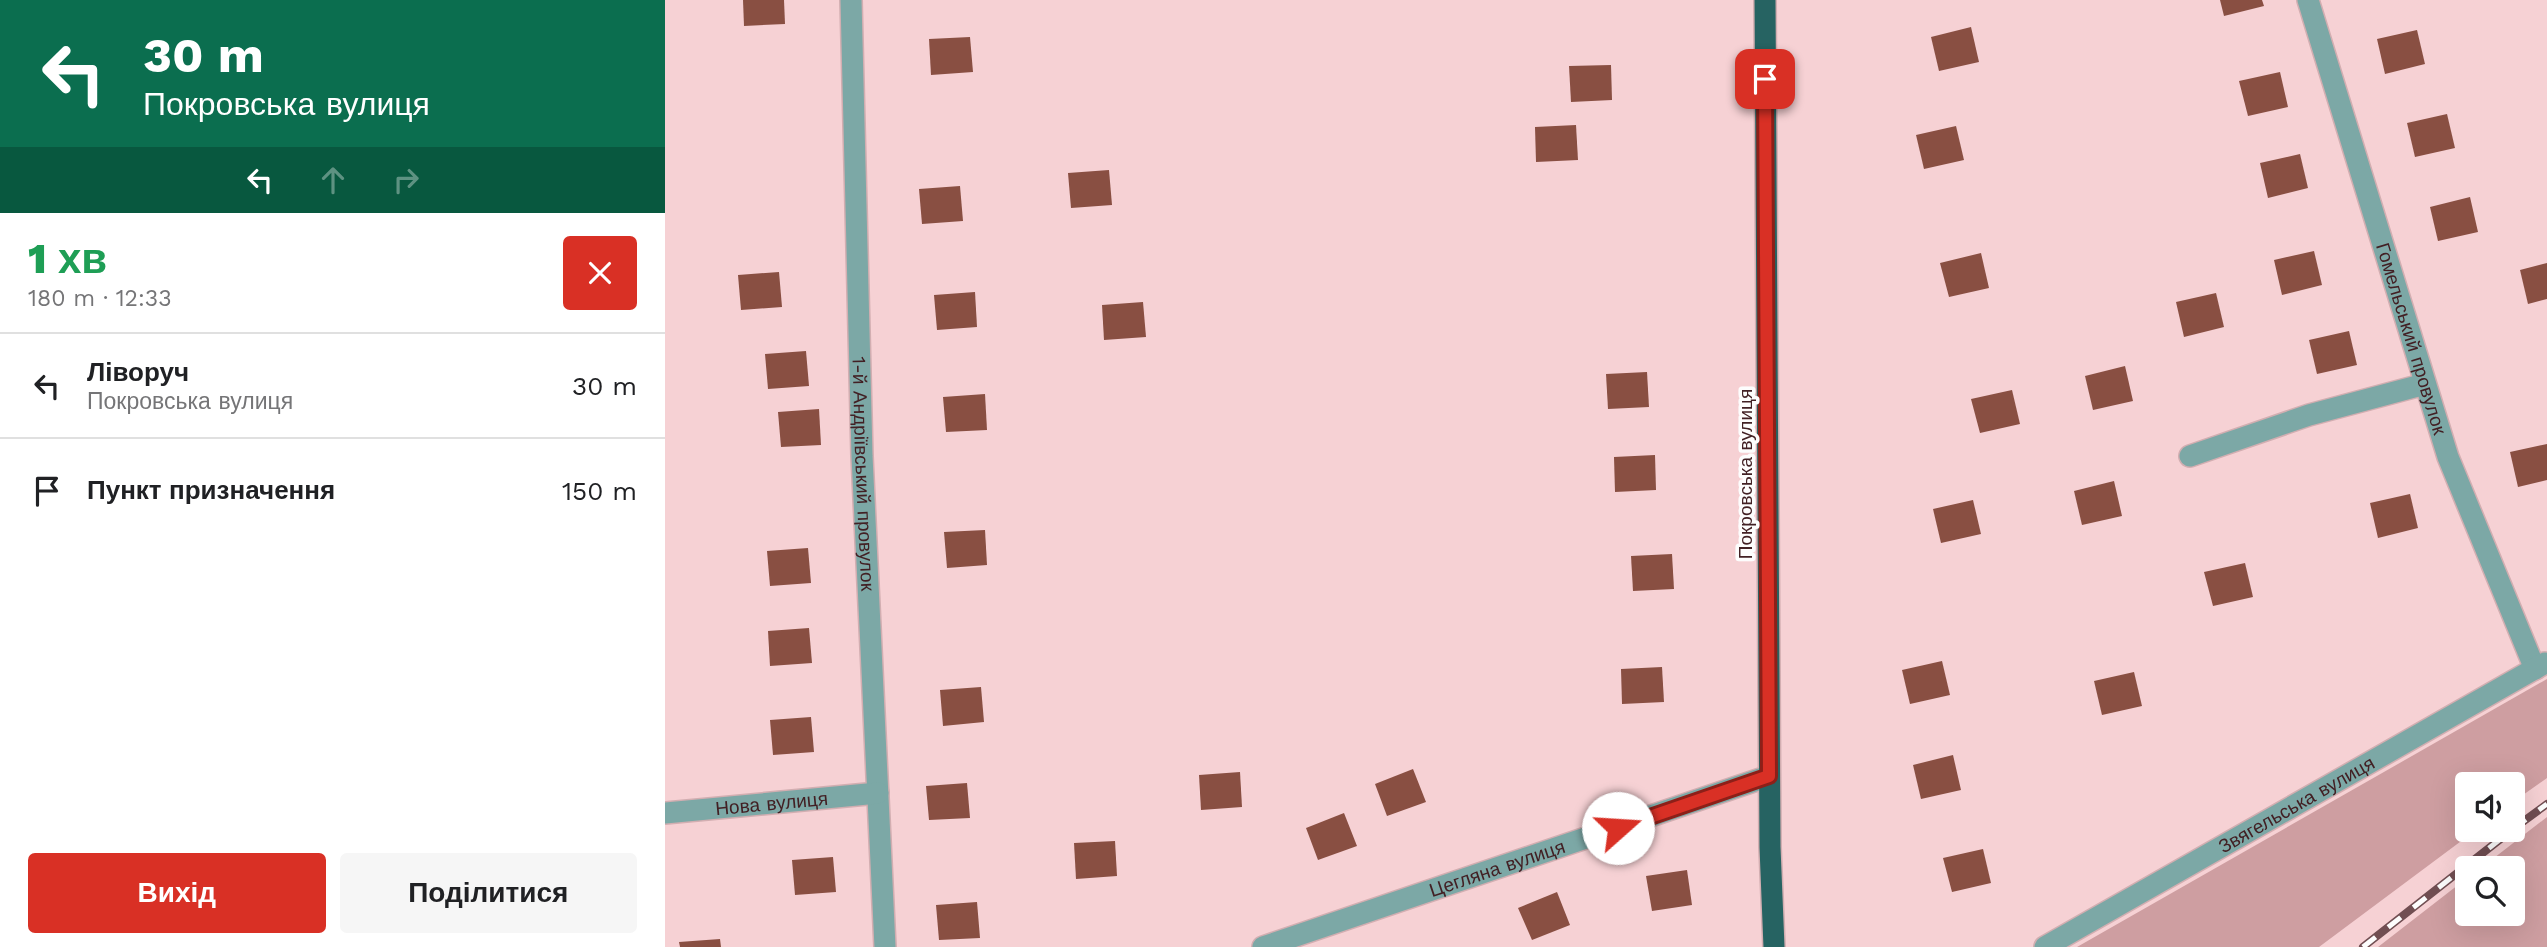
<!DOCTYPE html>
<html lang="uk">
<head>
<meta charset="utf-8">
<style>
	:root { --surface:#fff; --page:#f6f6f6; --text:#202124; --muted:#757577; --line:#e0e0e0; --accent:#d93025 }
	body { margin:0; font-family:"Work Sans",sans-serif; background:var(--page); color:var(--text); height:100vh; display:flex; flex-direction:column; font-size:26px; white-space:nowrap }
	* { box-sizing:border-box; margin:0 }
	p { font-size:23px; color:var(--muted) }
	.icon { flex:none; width:38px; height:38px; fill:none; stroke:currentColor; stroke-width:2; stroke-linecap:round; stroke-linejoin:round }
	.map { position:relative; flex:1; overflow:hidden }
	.drawer { display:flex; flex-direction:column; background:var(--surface); width:665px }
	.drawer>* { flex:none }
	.top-card { background:#0b6e4f; color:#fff; overflow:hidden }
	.tools { position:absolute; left:1790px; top:772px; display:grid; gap:14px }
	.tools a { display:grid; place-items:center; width:70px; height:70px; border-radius:7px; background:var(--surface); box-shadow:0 7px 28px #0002; font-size:35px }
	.pin { position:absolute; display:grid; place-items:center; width:60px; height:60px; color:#fff; margin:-30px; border-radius:14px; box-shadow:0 4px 10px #0006 }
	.me { position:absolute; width:77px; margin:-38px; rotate:71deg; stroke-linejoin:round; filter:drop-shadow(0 0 5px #0008) }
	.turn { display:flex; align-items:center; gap:24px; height:147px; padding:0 28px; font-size:32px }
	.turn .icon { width:91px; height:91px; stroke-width:2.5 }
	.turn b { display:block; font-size:49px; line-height:60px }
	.lanes { display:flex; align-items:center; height:66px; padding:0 28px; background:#0003; justify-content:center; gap:35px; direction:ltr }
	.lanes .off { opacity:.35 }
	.round { display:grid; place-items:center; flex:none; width:74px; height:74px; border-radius:7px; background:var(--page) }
	.overview { display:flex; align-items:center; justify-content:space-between; height:119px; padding:0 28px }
	h1 { font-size:42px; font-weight:800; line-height:52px; color:#1e9e55 }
	.cta { display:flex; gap:14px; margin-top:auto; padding:14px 28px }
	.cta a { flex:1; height:80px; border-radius:7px; background:var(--accent); color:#fff; font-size:28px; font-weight:800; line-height:80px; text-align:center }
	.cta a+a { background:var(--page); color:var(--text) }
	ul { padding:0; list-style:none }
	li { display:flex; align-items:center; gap:21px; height:105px; padding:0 28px; border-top:2px solid var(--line) }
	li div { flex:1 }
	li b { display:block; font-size:26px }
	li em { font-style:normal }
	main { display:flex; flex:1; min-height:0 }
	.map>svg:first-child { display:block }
</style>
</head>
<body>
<main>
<section class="drawer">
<div class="top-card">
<div class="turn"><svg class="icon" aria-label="left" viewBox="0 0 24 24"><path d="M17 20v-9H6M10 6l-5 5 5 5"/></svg><div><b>30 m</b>Покровська вулиця</div></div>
<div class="lanes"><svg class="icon" aria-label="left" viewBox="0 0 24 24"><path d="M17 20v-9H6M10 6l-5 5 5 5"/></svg><svg class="icon off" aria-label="ahead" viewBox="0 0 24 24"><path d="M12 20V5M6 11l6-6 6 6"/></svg><svg class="icon off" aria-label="right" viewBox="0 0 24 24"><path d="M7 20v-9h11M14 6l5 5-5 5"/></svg></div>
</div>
<div class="overview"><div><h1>1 хв</h1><p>180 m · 12:33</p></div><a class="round" style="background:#d93025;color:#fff"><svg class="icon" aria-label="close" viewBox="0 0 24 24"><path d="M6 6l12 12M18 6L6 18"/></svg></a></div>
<ul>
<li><svg class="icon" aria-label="left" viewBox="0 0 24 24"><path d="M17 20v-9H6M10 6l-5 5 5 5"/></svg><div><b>Ліворуч</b><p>Покровська вулиця</p></div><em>30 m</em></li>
<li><svg class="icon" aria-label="arrive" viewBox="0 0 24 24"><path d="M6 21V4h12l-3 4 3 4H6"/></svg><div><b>Пункт призначення</b></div><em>150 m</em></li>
</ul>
<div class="cta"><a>Вихід</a><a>Поділитися</a></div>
</section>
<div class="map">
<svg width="1882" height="947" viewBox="0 0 1882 947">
	<rect width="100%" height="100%" fill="#f6d1d4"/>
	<g fill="#ce9ea1">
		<path d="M1882,679V778L1848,802V784H1802V830H1811L1654,947H1412Z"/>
		<path d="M1882,817V947H1713L1802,878V914H1848V868H1816Z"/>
	</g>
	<g fill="#894f42">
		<path d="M78,0H119L120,24L79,26Z"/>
		<path d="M1555,0H1597L1599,6L1559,16Z"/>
		<path d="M1306,27L1314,62L1274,71L1266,37Z"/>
		<path d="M1752,30L1760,64L1720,74L1712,39Z"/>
		<path d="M305,37L308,72L266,75L264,39Z"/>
		<path d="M946,65L947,100L906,102L904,66Z"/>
		<path d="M1615,72L1623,107L1583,116L1574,81Z"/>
		<path d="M1782,114L1790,148L1750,157L1742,123Z"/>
		<path d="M911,125L913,160L871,162L870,127Z"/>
		<path d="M1291,126L1299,160L1259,169L1251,135Z"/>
		<path d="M1635,154L1643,188L1603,198L1595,163Z"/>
		<path d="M444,170L447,205L406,208L403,173Z"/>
		<path d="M295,186L298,221L257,224L254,189Z"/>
		<path d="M1805,197L1813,232L1773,241L1765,207Z"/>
		<path d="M1649,251L1657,285L1617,295L1609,260Z"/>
		<path d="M1316,253L1324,288L1284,297L1275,263Z"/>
		<path d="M1882,263V299L1863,304L1855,270Z"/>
		<path d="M114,272L117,307L76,310L73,275Z"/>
		<path d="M310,292L312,327L272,330L269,295Z"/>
		<path d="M1551,293L1559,327L1519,337L1511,302Z"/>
		<path d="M478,302L481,337L439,340L437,305Z"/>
		<path d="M1684,331L1692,365L1652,374L1644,340Z"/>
		<path d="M141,351L144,386L103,389L100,354Z"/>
		<path d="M1460,366L1468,401L1428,410L1420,376Z"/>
		<path d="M982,372L984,407L943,409L941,374Z"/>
		<path d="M1347,390L1355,424L1315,433L1306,399Z"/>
		<path d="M320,394L322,430L281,432L278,397Z"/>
		<path d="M154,409L156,445L116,447L113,412Z"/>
		<path d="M1882,444V480L1853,487L1845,452Z"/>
		<path d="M990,455L991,490L950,492L949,457Z"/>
		<path d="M1449,481L1457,516L1417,525L1409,491Z"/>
		<path d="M1745,494L1753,528L1713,538L1705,503Z"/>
		<path d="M1308,500L1316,534L1276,543L1268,509Z"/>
		<path d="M320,530L322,565L282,568L279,532Z"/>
		<path d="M143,548L146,583L105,586L102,551Z"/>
		<path d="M1007,554L1009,589L968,591L966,556Z"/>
		<path d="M1580,563L1588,597L1548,606L1539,572Z"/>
		<path d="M144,628L147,663L105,666L103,631Z"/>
		<path d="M1277,661L1285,695L1245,704L1237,670Z"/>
		<path d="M997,667L999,702L957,704L956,669Z"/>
		<path d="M1469,672L1477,706L1437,715L1429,681Z"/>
		<path d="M316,687L319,722L278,726L275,690Z"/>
		<path d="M146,717L149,752L108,755L105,720Z"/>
		<path d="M1288,755L1296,790L1256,799L1248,765Z"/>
		<path d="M748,769L761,802L722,816L710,784Z"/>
		<path d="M575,772L577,807L536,810L534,775Z"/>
		<path d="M302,783L305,818L264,820L261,786Z"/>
		<path d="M679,813L692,846L653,860L641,828Z"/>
		<path d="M450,841L452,876L411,879L409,843Z"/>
		<path d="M1318,849L1326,883L1287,892L1278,858Z"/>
		<path d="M168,857L171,892L130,895L127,860Z"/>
		<path d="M1022,870L1027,905L987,911L981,876Z"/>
		<path d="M892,892L905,925L867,940L853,908Z"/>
		<path d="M312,902L315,938L274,940L271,905Z"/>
		<path d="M55,939L56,947H15L14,942Z"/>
	</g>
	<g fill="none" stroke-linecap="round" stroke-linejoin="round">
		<defs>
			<g id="minor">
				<path id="s1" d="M186,0L197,456L220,947"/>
				<path id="s2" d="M1643,0L1783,457L1870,669"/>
				<path d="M1525,456L1644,415L1760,384"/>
				<path id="s3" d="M0,813L213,793"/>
				<path id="s4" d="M598,947L1104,776"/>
				<path id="s5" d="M1380,947L1880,663"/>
			</g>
			<path id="highway" d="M1100,0L1105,847L1109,947"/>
		</defs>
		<use href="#minor" stroke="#d2aeb1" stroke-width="24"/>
		<use href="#highway" stroke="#d2aeb1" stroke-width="24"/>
		<use href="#minor" stroke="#7ca8a6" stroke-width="21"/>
		<use href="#highway" stroke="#266362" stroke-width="21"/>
		<defs>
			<g id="rail">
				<path d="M1848,829L1882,804"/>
				<path d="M1698,947L1847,830"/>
			</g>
		</defs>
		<use href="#rail" stroke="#714e52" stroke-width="8"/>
		<use href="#rail" stroke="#fdfdfd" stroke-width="5" stroke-dasharray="16" stroke-linecap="butt"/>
	</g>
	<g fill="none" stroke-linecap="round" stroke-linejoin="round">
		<defs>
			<path id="route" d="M953,828L1104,776L1100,79"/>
		</defs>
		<use href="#route" stroke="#8d1f18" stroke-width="18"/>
		<use href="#route" stroke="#d93025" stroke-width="12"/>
	</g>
	<g text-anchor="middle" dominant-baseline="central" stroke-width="7" stroke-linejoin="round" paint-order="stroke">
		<g font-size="19" fill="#422024" stroke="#fdfdfd">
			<text stroke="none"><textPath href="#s2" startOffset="354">Гомельський провулок</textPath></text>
			<text stroke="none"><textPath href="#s1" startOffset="474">1-й Андріївський провулок</textPath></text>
			<text transform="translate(1080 474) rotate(-90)">Покровська вулиця</text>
			<text stroke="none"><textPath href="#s3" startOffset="107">Нова вулиця</textPath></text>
			<text stroke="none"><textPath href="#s5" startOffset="289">Звягельська вулиця</textPath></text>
			<text stroke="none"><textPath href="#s4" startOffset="247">Цегляна вулиця</textPath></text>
		</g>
	</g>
</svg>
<div class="tools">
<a><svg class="icon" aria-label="sound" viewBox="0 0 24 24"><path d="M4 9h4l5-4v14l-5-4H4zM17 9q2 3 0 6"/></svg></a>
<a><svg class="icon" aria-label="search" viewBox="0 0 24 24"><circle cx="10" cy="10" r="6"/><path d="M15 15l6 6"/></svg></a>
</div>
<div class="pin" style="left:1100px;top:79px;background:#d93025"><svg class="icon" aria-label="arrive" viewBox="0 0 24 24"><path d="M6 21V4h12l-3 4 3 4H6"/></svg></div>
<svg class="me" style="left:953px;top:828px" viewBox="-20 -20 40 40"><circle r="19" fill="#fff"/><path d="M0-13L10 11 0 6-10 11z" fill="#d93025"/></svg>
</div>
</main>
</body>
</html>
